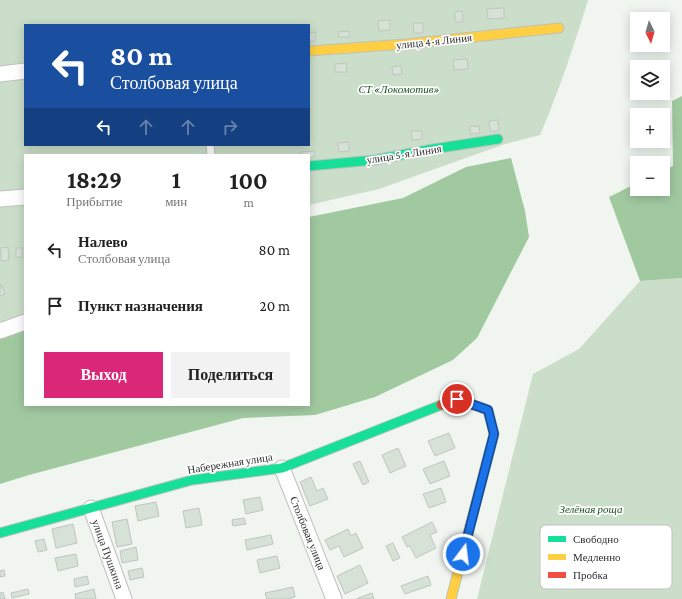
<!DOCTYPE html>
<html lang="ru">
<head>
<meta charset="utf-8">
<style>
	:root { --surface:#fff; --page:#f2f2f2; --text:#222; --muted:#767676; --accent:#db2777 }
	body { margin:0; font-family:"Crimson Pro",serif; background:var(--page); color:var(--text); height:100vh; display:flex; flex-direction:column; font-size:15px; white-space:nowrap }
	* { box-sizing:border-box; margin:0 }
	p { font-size:13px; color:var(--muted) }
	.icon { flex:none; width:22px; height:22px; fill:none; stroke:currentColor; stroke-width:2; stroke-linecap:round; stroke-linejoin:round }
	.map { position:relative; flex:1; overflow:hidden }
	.drawer { position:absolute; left:24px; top:154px; width:286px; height:252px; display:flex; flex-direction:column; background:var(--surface); border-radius:0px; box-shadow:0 2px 10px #0003 }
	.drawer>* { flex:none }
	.top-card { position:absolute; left:24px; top:24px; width:286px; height:122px; border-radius:0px; box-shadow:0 2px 10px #0003; background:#1a4fa0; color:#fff; overflow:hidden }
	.needle { width:26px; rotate:175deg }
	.tools { position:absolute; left:630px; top:12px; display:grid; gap:8px }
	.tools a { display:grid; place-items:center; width:40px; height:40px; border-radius:0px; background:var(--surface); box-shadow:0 2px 10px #0003; font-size:20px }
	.pin { position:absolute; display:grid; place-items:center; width:34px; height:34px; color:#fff; margin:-17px; border:2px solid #fff; border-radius:50%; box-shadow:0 1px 4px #0007 }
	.me { position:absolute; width:44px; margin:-22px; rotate:15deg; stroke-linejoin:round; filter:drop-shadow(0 0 3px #0008) }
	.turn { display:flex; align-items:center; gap:14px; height:84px; padding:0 20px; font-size:18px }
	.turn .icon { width:52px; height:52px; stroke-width:2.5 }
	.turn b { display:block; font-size:28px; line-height:34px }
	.lanes { display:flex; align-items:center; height:38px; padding:0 20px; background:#0003; justify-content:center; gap:20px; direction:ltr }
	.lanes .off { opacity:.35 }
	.eta { display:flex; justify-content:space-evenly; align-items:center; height:68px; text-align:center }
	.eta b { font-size:24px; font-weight:700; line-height:28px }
	.cta { display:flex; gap:8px; margin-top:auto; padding:8px 20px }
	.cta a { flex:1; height:46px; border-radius:0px; background:var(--accent); color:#fff; font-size:16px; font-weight:700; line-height:46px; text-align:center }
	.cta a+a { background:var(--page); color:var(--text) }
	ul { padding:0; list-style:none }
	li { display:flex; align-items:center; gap:12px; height:56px; padding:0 20px }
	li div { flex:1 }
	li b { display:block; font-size:15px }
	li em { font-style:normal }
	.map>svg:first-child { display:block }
</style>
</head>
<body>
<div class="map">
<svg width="682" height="599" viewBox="0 0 682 599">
	<rect width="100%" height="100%" fill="#f0f5f0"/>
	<g fill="#cadec9" fill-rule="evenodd">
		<path d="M0,0H588C574,46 559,91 540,135L505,144L379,189L309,205V155H25V322L0,331ZM25,25H309V145H25Z"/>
		<path d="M682,278V599H477L533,374L579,349L640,281Z"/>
	</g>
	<g fill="#a1c9a0">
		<path d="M682,96V278L640,281L609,197L637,183V189H663V171L673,166L672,101Z"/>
		<path d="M511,158L525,211L529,237L477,338L453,360L375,397L315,415L243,418L29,475L0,484V337L25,328V405H309V217L403,198L466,167Z"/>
	</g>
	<g fill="#d5e2d5" stroke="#c1c5c1">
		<path d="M504,8V18L488,19L487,9Z"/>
		<path d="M462,11L463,22H455V12Z"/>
		<path d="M390,20V30L379,31L378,21Z"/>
		<path d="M413,23H423V33H414Z"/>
		<path d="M349,31V37H339L338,32Z"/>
		<path d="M315,32V41H309V33Z"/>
		<path d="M467,59L468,69L454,70L453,60Z"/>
		<path d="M346,63L347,72H335V64Z"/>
		<path d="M401,66L402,74L393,75L392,67Z"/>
		<path d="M498,120L499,131H490L489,121Z"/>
		<path d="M470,126H479L480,133L470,134Z"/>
		<path d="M411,131H422V139L412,140Z"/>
		<path d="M349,142V151L339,152L338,143Z"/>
		<path d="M314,151V157L309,158V155H301V152Z"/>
		<path d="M8,247L9,260L1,261V248Z"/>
		<rect x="16" y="248" width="6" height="9"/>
		<path d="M1,284L5,294L0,296V285Z"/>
		<path d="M449,433L455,448L435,456L428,441Z"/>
		<path d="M398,448L406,466L390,473L382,455Z"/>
		<path d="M360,461L369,482L363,485L353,464Z"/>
		<path d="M444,461L450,476L430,484L423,469Z"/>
		<path d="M311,477L317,491L323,488L328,499L310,506L300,482Z"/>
		<path d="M441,488L446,502L429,508L423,494Z"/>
		<path d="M260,497L263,510L246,514L243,500Z"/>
		<path d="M156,502L159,516L138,521L135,506Z"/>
		<path d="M199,508L202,525L186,528L183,511Z"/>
		<path d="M244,518L246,524L233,526L232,520Z"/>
		<path d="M127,519L132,544L117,547L112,522Z"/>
		<path d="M432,522L437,532L430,535L436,548L416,558L410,546L407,547L402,537Z"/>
		<path d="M73,524L77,543L56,548L52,529Z"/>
		<path d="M348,529L351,536L356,533L363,548L344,557L339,546L330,550L325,540Z"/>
		<path d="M271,535L273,544L247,550L245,540Z"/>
		<path d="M44,539L47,550L38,552L35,541Z"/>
		<path d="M393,543L400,558L393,561L386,546Z"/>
		<path d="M136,547L138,560L122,563L120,551Z"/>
		<path d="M76,554L78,566L58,571L55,558Z"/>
		<path d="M277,556L280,568L260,573L257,560Z"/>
		<path d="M360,565L368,583L345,594L337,576Z"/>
		<path d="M142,568L144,577L130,580L128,571Z"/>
		<path d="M4,570L5,576L0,577V571Z"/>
		<path d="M87,576L89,584L75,587L74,579Z"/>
		<path d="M428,576L431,585L405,594L401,586Z"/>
		<path d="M293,587L295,597L287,599H267L265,593Z"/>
		<path d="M28,589L29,594L12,598L11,593Z"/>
		<path d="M94,589L96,599H76L75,594Z"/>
		<path d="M3,592L5,599H0V593Z"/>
		<path d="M372,593L374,599H356Z"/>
	</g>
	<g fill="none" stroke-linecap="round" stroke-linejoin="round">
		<defs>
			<path id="lane" d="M210,145L211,155"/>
			<g id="street">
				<path d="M0,74L25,71"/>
				<path d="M0,199L25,197"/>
				<path d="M0,331L25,322"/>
				<path d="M282,468L334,599"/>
				<path d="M91,508L124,599"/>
			</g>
			<g id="fast">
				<path d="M309,166L374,160L433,149L498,139"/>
				<path d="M0,533L192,480L282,468L441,405"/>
			</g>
			<g id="slow">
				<path d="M309,51L406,44L559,28"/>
				<path d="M451,599L465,545"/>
			</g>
			<path id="jam" d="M441,405L457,399L488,410L494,434L465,545"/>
		</defs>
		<use href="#lane" stroke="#bec1be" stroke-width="9"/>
		<use href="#street" stroke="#bec1be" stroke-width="17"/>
		<use href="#fast" stroke="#bec1be" stroke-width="11"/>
		<use href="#slow" stroke="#bec1be" stroke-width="11"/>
		<use href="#jam" stroke="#bec1be" stroke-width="11"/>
		<use href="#lane" stroke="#fdfefd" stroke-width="7"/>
		<use href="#street" stroke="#fdfefd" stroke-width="15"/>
		<use href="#fast" stroke="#16e098" stroke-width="9"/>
		<use href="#slow" stroke="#ffcf43" stroke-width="9"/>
		<use href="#jam" stroke="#f24e42" stroke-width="9"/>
	</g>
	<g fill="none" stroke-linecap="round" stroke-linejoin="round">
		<defs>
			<path id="route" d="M457,399L488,410L494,434L463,554"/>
		</defs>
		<use href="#route" stroke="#114b97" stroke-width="10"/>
		<use href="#route" stroke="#1a73e8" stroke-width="7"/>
	</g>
	<g text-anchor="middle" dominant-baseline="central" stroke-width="3.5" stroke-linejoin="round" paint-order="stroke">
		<g font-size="11" fill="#2f312f" stroke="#fff">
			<text transform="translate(434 41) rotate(-6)">улица 4-я Линия</text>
			<text transform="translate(404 154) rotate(-9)">улица 5-я Линия</text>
			<text transform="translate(230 463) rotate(-9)">Набережная улица</text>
			<text transform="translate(308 533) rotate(68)">Столбовая улица</text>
			<text transform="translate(108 554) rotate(70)">улица Пушкина</text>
		</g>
		<g font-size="11" font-style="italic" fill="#18501b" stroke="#fff">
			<text x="399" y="89">СТ «Локомотив»</text>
			<text x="591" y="509">Зелёная роща</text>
		</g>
	</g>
	<rect x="540" y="525" width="132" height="64" rx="6" fill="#fff" stroke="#c1c1c1" stroke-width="1"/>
	<rect x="548" y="536" width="18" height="6" fill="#16e098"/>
	<rect x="548" y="554" width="18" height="6" fill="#ffcf43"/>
	<rect x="548" y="572" width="18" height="6" fill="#f24e42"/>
	<g font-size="11" fill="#2f312f">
		<text x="573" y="543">Свободно</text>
		<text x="573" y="561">Медленно</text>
		<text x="573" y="579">Пробка</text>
	</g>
</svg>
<div class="tools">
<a><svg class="needle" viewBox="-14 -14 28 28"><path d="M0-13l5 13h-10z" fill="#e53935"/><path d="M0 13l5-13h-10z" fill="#767676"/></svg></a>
<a><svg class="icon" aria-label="layers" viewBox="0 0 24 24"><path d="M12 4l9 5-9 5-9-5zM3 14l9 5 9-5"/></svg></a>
<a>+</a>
<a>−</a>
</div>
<div class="pin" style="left:457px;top:399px;background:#d93025"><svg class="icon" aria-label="arrive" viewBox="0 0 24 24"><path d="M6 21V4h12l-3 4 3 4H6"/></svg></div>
<svg class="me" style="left:463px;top:554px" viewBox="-20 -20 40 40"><circle r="17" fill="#1a73e8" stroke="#fff" stroke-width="3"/><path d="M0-11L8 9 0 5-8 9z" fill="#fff"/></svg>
<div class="top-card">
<div class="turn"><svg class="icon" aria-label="left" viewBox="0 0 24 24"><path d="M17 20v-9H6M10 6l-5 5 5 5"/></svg><div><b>80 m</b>Столбовая улица</div></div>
<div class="lanes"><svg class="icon" aria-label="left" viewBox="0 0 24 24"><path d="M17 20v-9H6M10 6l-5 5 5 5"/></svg><svg class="icon off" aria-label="ahead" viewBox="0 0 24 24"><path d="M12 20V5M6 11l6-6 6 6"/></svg><svg class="icon off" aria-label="ahead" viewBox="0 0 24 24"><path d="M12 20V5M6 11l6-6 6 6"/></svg><svg class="icon off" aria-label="right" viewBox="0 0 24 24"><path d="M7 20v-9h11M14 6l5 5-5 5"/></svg></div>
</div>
<section class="drawer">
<div class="eta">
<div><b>18:29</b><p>Прибытие</p></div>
<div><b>1</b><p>мин</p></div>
<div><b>100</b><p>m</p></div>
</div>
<ul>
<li><svg class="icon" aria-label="left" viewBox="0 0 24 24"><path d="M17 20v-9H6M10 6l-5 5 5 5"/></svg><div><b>Налево</b><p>Столбовая улица</p></div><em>80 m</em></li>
<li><svg class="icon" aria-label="arrive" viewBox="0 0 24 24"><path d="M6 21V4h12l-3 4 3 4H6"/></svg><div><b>Пункт назначения</b></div><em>20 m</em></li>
</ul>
<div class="cta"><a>Выход</a><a>Поделиться</a></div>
</section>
</div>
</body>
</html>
